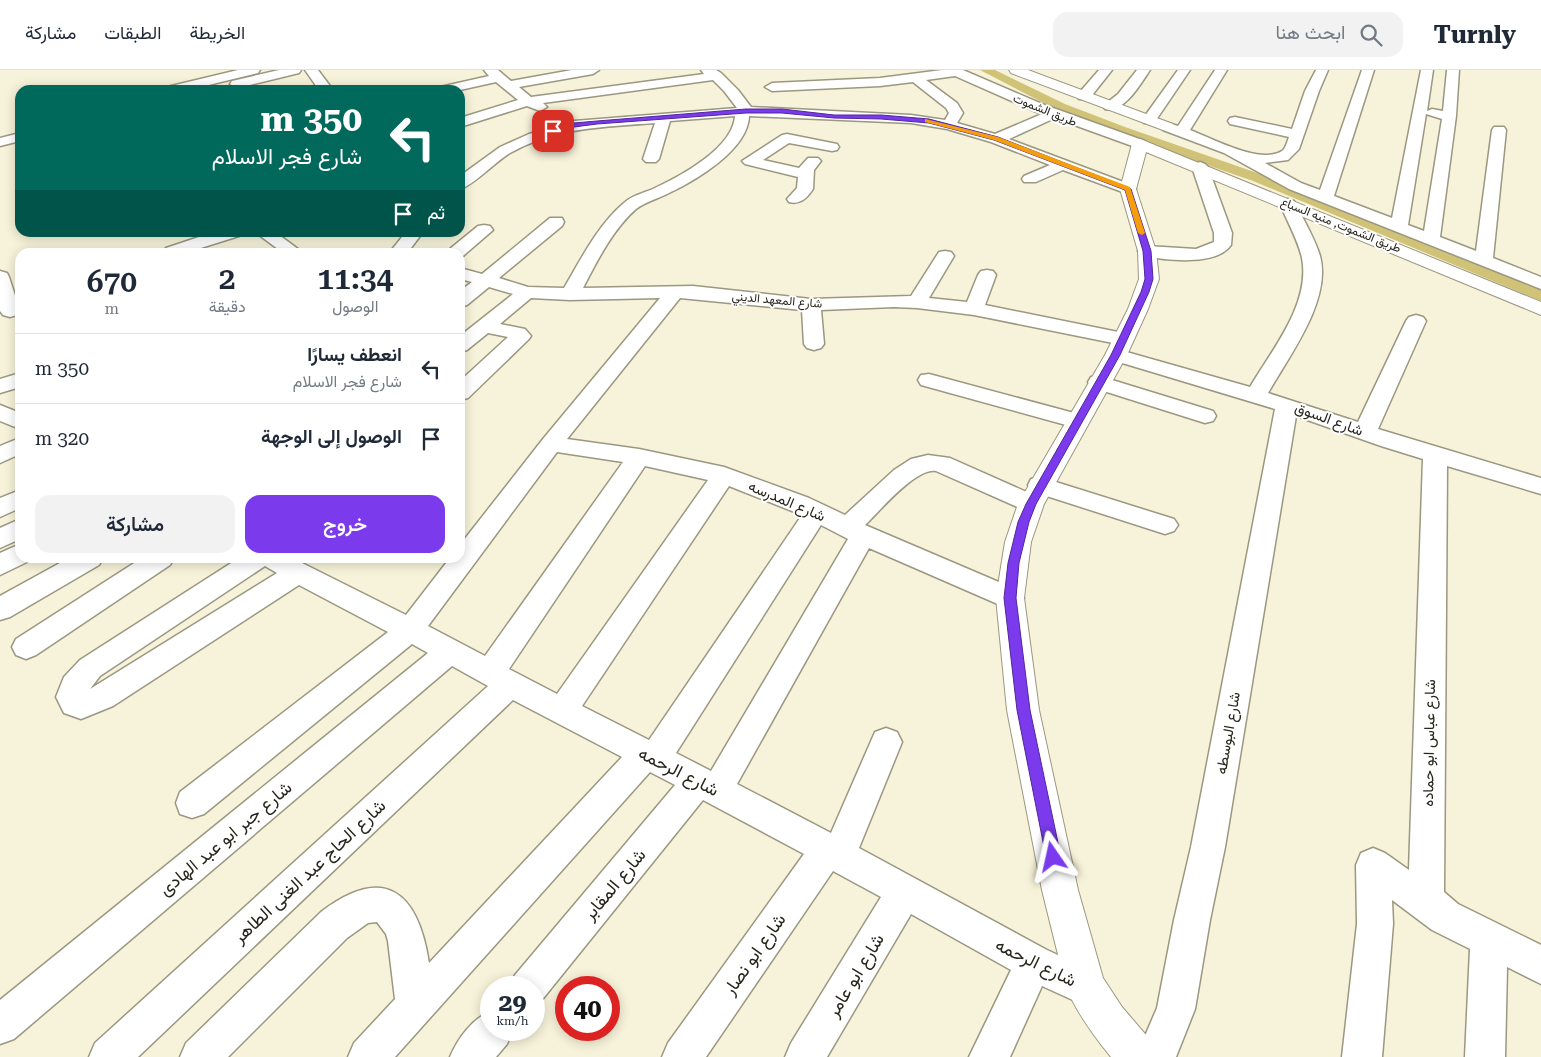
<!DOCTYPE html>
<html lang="ar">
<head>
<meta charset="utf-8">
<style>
	:root { --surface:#fff; --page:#f2f2f3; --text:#1f2937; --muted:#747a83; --line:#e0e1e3; --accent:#7c3aed }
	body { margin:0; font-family:"Roboto Serif",Vazirmatn,serif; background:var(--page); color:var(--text); direction:rtl; height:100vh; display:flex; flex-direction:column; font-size:19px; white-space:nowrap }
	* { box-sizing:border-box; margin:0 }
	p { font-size:16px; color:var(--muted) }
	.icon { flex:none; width:28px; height:28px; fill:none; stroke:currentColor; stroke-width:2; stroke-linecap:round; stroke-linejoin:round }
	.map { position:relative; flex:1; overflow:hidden; direction:ltr }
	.details { position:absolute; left:15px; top:178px; width:450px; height:315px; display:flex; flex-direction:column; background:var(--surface); border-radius:15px; box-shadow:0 2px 12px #0003; direction:rtl }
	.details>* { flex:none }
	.banner { position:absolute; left:15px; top:15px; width:450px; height:152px; border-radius:15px; box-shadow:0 2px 12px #0003; direction:rtl; background:#00695c; color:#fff; overflow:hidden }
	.speed { position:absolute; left:480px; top:906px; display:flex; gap:10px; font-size:25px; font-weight:700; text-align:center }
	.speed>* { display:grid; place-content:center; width:65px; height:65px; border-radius:50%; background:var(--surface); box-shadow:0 2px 12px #0003; line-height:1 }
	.speed small { font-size:12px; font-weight:400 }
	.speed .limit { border:8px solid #d22; background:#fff; color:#111 }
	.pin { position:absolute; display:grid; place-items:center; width:42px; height:42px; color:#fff; margin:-21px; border-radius:10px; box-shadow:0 2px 8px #0006 }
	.me { position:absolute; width:55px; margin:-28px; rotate:349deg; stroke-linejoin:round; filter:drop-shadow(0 0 4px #0008) }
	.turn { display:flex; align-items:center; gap:18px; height:105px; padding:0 20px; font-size:22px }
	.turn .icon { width:65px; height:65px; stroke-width:2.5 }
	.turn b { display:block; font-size:35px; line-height:42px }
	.then { display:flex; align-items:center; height:48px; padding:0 20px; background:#0003; gap:10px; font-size:19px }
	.eta { display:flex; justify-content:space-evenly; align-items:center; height:85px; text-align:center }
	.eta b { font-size:30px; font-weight:600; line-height:35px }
	.action { display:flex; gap:10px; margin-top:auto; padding:10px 20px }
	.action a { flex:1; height:58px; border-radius:15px; background:var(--accent); color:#fff; font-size:20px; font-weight:600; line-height:58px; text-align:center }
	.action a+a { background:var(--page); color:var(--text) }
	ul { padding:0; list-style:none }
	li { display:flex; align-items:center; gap:15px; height:70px; padding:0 20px; border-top:1px solid var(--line) }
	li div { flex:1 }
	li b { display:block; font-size:19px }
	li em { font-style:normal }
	header { display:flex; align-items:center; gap:30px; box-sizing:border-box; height:70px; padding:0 25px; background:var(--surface); border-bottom:1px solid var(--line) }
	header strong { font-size:24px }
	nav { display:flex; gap:28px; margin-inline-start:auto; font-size:18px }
	.search { width:350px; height:45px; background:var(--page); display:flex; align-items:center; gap:12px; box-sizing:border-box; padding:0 18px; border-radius:15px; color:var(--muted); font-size:19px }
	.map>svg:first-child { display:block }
</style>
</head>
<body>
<header>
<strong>Turnly</strong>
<div class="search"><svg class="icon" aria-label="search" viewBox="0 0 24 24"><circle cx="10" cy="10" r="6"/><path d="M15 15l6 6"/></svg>ابحث هنا</div>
<nav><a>الخريطة</a><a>الطبقات</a><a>مشاركة</a></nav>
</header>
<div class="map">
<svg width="1541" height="987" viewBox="0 0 1541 987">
	<rect width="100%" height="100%" fill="#f7f3da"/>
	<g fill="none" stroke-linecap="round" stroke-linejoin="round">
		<path fill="#d0c377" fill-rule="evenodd" d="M980,0H995L1065,34L1125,57L1263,105L1541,220V231L1253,111L1115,63L1057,40Z"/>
		<defs>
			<g id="minor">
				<path d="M238,0H260L258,3L188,20H165L167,17Z"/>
				<path d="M279,0H301L299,3L237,18L230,14L232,11Z"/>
				<path d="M305,0H318L333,20H319Z"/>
				<path d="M484,0H498L511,11L572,0H599L593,4L519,17L531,27L704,4L701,0H716L721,3L738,20L751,37L911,45L945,50L949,43L946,38L913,12L880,16L772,21L765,17L772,13L880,8L942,0H963L1042,34L1145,71L1147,74L1145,77H1135L1055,48L1009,69L1134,116L1136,119L1134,122L1128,124L1063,100L1036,112H1024L1022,109L1024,106L1050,95L991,72L947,59L911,53L749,46C748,80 695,111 667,124C657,129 645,132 636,139C613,159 597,191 583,218L693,216L811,229L911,226L939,182L945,181L951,182L954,186L929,228L967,232L978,205L981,201L987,200L993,201L996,205L985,235L1123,263L1130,265L1133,269L1130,273L1123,275L974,245L917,238L894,237L821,240L824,274L821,278L814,280L807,278L804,274L802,240L680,228L567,369L639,379L724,397L809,428L845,445L894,400L911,389L928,385L950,388L1040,428L1043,434L1040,440L1031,443L936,401C915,398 880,441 865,455L1020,521L1024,528L1020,535L1010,538L1000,535L869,478L737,714L831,763L875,662L886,658L897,662L902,672L859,778L1047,880L1099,904L1105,917L1099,930L1086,936L1042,916L1010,987H969L1011,900L911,844L827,987H785L791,973L881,827L833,801L706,987H662L668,973L804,784L703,730L541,931L534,935V918H509L515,905L675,715L650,702L395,987H348L354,973L395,929L388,871L386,864L377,852L368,853L347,868L228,987H180L186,973L321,842C384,794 418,821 429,893L622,687L513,630L138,987H89L95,973L488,616L452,596L14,969L0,974V930L428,583L412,574L204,744L192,748L180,744L176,733L180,722L388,562L299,515L113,636L81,649L64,643L56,627L64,607L80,590L239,488H292L406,545L450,488H460V475L543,369L660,228L570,230L531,228L500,254L525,259L531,266L528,270L468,328L460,330V311L508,267L488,263L467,280L460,282V266L513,224L489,217L467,235L460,237V221L472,212L460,209V198L482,204L550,148H562L564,152L562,156L499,208L528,217L564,218C581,189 598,155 624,133C632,125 645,123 655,118C681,106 733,78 735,46L670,51L659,89L656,92H646L643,89L655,53C604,57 556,57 510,83C495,92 474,115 460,119V106L500,77L529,64L574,51L737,38L724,21L713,10L543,33L547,37L540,41L527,36L460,57V48L518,30L496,12L460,20H438L440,17L489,6ZM955,6L1032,40L1042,44L995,64L957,53L963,43L957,33L926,10ZM557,382L623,392L485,586L428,556ZM645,396L708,410L557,624L509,599ZM729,416L802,445L649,670L582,636ZM821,455L848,469L711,701L676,683ZM265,496L277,503L90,619L100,606Z"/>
				<path d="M1099,0H1112L1089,29H1079L1077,26L1079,23Z"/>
				<path d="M1137,0H1150C1141,13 1124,44 1105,39L1103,36L1118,24Z"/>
				<path d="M1178,0H1190L1154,53H1144L1142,50Z"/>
				<path d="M1215,0H1227L1190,60C1211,68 1261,95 1282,81C1286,78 1287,72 1289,67L1230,54L1228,51L1230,48L1235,47L1292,59L1305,21L1316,0H1328L1319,21L1299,79L1288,90L1265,93L1301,113L1320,120L1362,0H1374L1334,126L1392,148L1421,0H1433L1427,41L1432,39L1443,41L1447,0H1459L1456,46L1440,167L1476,181L1492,60L1494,57H1504L1506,60L1493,188L1541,207V219L1289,119L1224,83L1163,60L1161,57L1163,54L1168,53L1178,56ZM1426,44L1442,49L1424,161L1408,155Z"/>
				<path d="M20,63V71L0,76V68Z"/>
				<path d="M787,64L837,74L839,77L837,80L832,81L789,73L763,90L799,98L808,88H818L821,91L814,100L813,119C807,128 800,135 789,132L787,129L797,118L798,107L745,94L742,91L782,65Z"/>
				<path d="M1200,92L1205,94L1208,97L1232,163L1231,175C1216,197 1163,190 1141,185L1138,181L1141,177L1147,176L1196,179L1214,172V163L1192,97L1195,94Z"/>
				<path d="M1288,129L1294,131L1296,134C1304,151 1315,169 1320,186C1332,230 1289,286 1268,323L1358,352L1406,251L1409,247L1416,245L1423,247L1426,251L1378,359L1541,408V424L1447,396L1444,822L1458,834L1541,875V914L1507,897L1505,987H1465L1470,879L1432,860L1392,830L1393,854L1382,987H1342L1357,854L1356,795L1361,783L1373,778L1385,783L1409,800L1423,389L1381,376L1296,346L1225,777L1210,850L1195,939L1176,987H1136L1157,938L1174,850L1191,777L1275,339L1109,289L1106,285L1109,281L1116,279L1250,317C1272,280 1311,233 1302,188C1298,170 1287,151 1280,134L1282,131Z"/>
				<path d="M484,155L490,156L493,160L463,186L460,187V182H448L451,178L478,156Z"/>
				<path d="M214,162H241L239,166L188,182H163L166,178Z"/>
				<path d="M255,162H275L302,182H282Z"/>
				<path d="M406,162H423L408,182H390Z"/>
				<path d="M0,201L7,203L9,207L20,241L17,245L10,247L3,245L0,241Z"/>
				<path d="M20,303V317L0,323V309Z"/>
				<path d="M929,304L1085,346L1088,351L1085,356L1077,358L921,315L918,310L921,305Z"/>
				<path d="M1099,306L1213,341L1216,346L1213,351L1205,353L1091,317L1088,312L1091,307Z"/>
				<path d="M0,335L20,343V359L0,351Z"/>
				<path d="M20,368V384L0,393V376Z"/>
				<path d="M1040,407L1174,449L1178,455L1174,461L1165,464L1031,421L1028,415L1031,409Z"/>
				<path d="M20,420V438L0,447V428Z"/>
				<path d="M20,449V469L0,478V458Z"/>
				<path d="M20,474V488H31L29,491L0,505V483Z"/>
				<path d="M69,488H103L99,495L10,547L0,550V526Z"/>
				<path d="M142,488H174L170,495L36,585L26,589L16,585L12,577L16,569Z"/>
				<path d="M491,941V960H513L507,974L496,987H450C458,968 472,949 491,941Z"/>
			</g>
			<g id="tertiary">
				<path d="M1009,0H1028L1173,54L1175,57L1173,60H1163L1011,3Z"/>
				<path d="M1140,69L1541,232V245L1146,82L1136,119L1156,181L1159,209L1148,239L1127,285L1044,434L1031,472L1024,528L1039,640L1078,820L1103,908L1122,937L1152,972L1158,987H1111C1093,965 1077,943 1066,917L1042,820L1007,640L996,528L1005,472L1018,434L1105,285L1128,239L1139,209L1138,181L1120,119L1132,74L1135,71Z"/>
			</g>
		</defs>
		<use href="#minor" stroke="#9b9780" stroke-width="3"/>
		<use href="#tertiary" stroke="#9b9780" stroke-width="2"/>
		<use href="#minor" fill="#fff" fill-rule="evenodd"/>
		<use href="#tertiary" fill="#fff" fill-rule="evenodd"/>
	</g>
	<path fill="#7c3aed" stroke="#51269a" d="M746,39H782L834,45H881L929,49L998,67L1131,119L1151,181L1153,209L1149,222L1120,285L1036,434L1029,452L1019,493L1016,528L1030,640L1061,787L1059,792L1053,794L1048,792L1046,787L1017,640L1004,528L1008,493L1018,452L1026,434L1111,285L1141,222L1145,209L1143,181L1125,120L994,70L929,53L881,49L834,48L782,43H746L597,54L574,57L553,63L550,61L574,53L597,51Z"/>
	<path fill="#f59e0b" d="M925,49L998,67L1130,117L1145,163L1142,165L1138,163L1125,120L994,70L925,52Z"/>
	<g text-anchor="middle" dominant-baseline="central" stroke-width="4" stroke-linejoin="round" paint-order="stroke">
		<g font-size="12" fill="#27251c" stroke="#fff">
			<text transform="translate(1045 40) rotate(22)">طريق الشموت</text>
			<text transform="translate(1341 155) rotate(22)">طريق الشموت, منيه السباع</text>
			<text transform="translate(777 230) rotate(5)">شارع المعهد الديني</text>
		</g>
		<g font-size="15" fill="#27251c" stroke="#fff">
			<text transform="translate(1329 349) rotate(20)">شارع السوق</text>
			<text transform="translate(787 431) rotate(23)">شارع المدرسه</text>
			<text transform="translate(1228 663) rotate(-80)">شارع البوسطه</text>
			<text transform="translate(1429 673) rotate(-89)">شارع عباس ابو حماده</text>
		</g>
		<g font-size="18" fill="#27251c" stroke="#fff">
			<text transform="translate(679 701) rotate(27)">شارع الرحمه</text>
			<text transform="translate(225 768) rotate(-40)">شارع جبر ابو عبد الهادى</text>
			<text transform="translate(309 801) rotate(-43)">شارع الحاج عبد الغنى الطاهر</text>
			<text transform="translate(614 814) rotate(-50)">شارع المقابر</text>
			<text transform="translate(754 884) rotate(-55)">شارع ابو نصار</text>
			<text transform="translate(1036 892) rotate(26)">شارع الرحمه</text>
			<text transform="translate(855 905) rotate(-59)">شارع ابو عامر</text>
		</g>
	</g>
</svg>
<div class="speed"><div>29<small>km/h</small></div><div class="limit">40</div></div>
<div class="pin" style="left:553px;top:61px;background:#d93025"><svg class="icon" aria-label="arrive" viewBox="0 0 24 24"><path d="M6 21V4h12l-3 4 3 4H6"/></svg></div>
<svg class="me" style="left:1053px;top:787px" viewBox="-20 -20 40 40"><path d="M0-17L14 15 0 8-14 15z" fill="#7c3aed" stroke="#fff" stroke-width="4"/></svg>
<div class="banner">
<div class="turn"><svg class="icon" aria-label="left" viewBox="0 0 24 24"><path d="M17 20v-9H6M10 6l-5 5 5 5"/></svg><div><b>350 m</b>شارع فجر الاسلام</div></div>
<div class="then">ثم<svg class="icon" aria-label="arrive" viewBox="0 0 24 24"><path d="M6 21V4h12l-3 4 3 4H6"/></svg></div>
</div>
<section class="details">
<div class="eta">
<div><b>11:34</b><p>الوصول</p></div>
<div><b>2</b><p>دقيقة</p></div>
<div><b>670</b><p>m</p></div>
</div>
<ul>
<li><svg class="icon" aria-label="left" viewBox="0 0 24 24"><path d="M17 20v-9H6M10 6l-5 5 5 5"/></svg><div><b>انعطف يسارًا</b><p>شارع فجر الاسلام</p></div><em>350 m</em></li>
<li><svg class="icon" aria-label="arrive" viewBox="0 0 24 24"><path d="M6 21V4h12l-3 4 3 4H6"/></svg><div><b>الوصول إلى الوجهة</b></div><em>320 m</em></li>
</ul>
<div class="action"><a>خروج</a><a>مشاركة</a></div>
</section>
</div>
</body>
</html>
